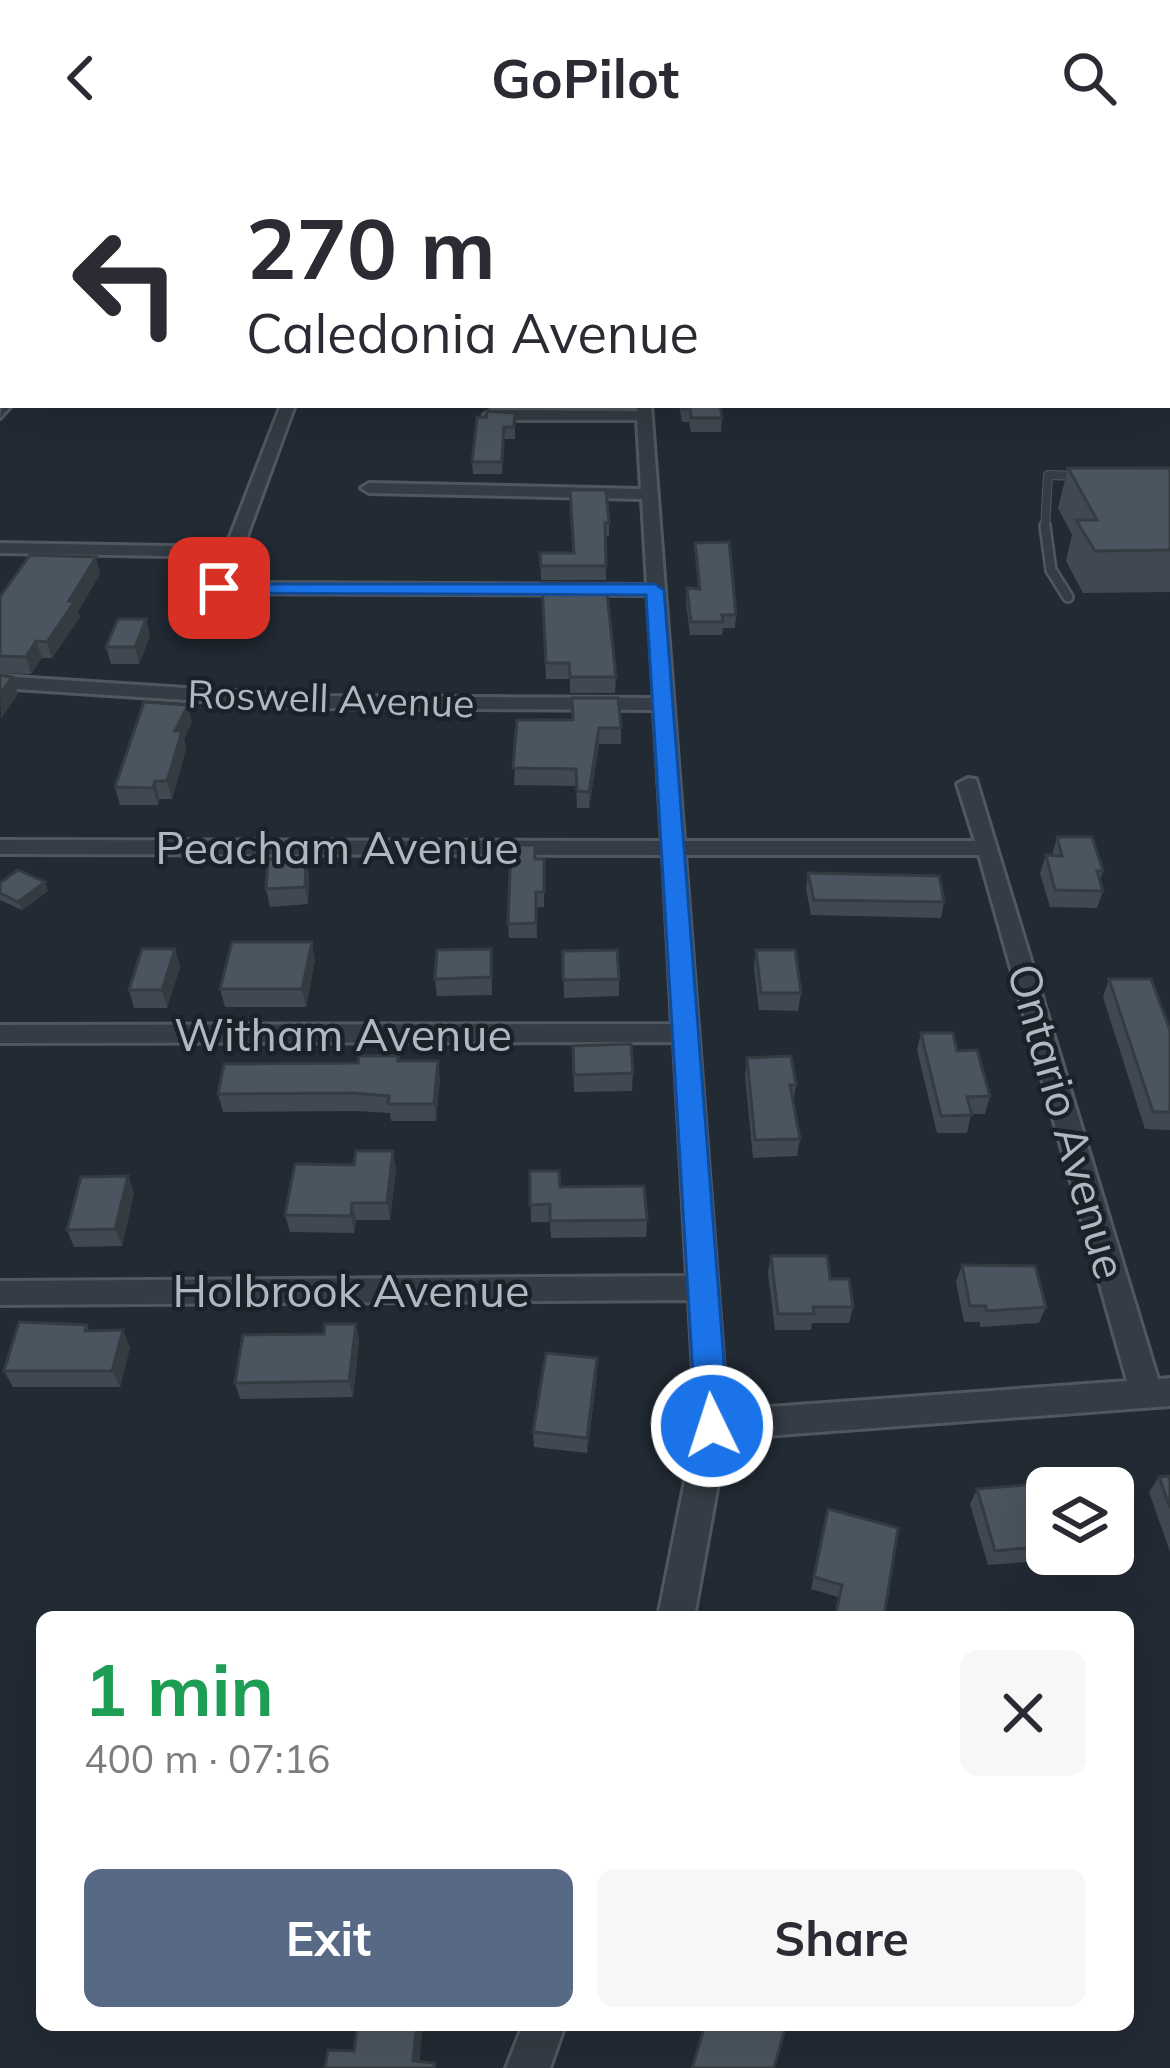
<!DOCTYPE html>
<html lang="en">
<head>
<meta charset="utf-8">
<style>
	:root { --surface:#fff; --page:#f7f7f7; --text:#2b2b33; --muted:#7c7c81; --accent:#576985 }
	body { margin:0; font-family:Mulish,sans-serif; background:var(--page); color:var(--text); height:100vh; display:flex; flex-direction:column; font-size:45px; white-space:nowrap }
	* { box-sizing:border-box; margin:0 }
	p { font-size:39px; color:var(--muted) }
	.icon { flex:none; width:66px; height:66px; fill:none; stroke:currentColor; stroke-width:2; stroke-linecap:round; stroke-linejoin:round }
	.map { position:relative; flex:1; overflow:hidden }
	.drawer { position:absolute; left:36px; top:1455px; width:1098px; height:420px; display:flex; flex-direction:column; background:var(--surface); border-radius:18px; box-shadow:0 12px 48px #0002 }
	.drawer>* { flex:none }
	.banner { position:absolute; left:0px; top:0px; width:1170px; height:252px; box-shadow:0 12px 48px #0002; background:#fff; color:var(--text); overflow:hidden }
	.fabs { position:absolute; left:1026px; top:1311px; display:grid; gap:24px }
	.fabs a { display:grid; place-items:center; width:108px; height:108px; border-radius:18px; background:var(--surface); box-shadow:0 12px 48px #0002; font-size:60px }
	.pin { position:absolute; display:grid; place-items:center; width:102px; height:102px; color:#fff; margin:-51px; border-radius:24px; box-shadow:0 6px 18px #0006 }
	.me { position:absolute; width:132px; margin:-66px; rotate:356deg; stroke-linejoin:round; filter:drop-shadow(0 0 9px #0008) }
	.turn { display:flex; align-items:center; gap:42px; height:252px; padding:0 48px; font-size:54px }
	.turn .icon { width:156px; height:156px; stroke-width:2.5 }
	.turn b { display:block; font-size:84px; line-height:102px }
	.round { display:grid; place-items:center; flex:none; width:126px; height:126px; border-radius:18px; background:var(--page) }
	.overview { display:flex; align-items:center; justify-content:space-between; height:204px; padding:0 48px }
	h1 { font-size:72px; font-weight:700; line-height:90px; color:#1e9e55 }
	.action { display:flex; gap:24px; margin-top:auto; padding:24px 48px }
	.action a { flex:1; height:138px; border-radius:18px; background:var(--accent); color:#fff; font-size:48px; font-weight:700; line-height:138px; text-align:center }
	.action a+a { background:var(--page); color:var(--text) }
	header { display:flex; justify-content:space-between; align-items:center; height:156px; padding:0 48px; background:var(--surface); font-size:54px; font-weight:700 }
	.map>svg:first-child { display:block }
</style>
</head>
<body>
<header><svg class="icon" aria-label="back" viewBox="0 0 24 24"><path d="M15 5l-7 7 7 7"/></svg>GoPilot<svg class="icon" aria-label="search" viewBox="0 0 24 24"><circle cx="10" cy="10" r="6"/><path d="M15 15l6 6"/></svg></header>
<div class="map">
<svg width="1170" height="1912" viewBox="0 0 1170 1912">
	<rect width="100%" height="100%" fill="#222a34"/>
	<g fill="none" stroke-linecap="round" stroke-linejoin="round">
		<path stroke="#39495b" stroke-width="4.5" d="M120,3L124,0"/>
		<defs>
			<path id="service-far1" d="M1045,373L1048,319L1081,320"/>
			<path id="service" d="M1045,370L1051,414L1068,441"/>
			<g id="minor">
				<rect x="1167" y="10" width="3" height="6"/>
				<path d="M3,245V249H12L0,262Z"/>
				<path d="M281,249H295L230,427L647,429L642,343L369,337L361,332L369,327L641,333L637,264H492L484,259L492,254L637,255V249H651L684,685H975L957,628L968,622L976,623L1158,1223L1170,1222V1250L726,1283L694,1461H658L696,1270L689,1144L0,1149V1125L687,1120L674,886L0,887V869L672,868L663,699L0,698V684L662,685L654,554L308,552L0,532V520L308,540L654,542L648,439L219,437L210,432L222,401L0,397V387L226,391ZM685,699H979L1127,1225L727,1254Z"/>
				<path d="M523,1869H565L550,1912H506Z"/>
			</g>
		</defs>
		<use href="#service-far1" stroke="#50575f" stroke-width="10"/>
		<use href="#service" stroke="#50575f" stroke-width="14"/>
		<use href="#minor" stroke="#50575f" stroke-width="6"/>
		<use href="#service-far1" stroke="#353c45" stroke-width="8"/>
		<use href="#service" stroke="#353c45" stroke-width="9"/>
		<use href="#minor" fill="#353c45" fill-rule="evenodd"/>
	</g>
	<g fill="#404952">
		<path d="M884,0H1170V4L886,3Z"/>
		<path d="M679,249H720L722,262L721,276H691L689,266H682Z"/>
		<path d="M515,257V283H504L502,318H473L472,306Z"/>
		<path d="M1068,312H1170V436L1083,437L1066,405L1072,379L1058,352Z"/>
		<path d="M570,347L609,367V380H605L606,424H541L540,397H573Z"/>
		<path d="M695,387L736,459L735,472H723L722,479H690L686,445L687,432L698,433Z"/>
		<path d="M100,418L78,455L80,461L52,502H42L31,518L0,517V441Z"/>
		<path d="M542,427L616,521L615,537H570V523H546Z"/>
		<path d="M146,463L150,480L139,508H111L106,491Z"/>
		<path d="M517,564L621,572V588H599L589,652H577L576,630L514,629Z"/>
		<path d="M192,566L184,583L186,593L172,643H159L158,649H120L115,631Z"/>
		<path d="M1057,681L1103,715L1100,724L1103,735L1097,752L1050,751L1040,717L1046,699H1052Z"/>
		<path d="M535,703H544V751H536L537,782H509L508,768Z"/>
		<path d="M808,717L944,746L941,762L811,759L806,733Z"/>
		<path d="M309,719L308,748L270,751L266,733Z"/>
		<path d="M0,727L48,735L22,754L0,744Z"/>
		<path d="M175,793L180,811L167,852H134L129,834Z"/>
		<path d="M491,793L492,839L437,840L435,823Z"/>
		<path d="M756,794L801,837L798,855L759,854L754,812Z"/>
		<path d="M563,795L619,823V840L564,842Z"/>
		<path d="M315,803L306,851H225L220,833Z"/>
		<path d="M1109,823L1170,874V974L1145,973L1103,841Z"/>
		<path d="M921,877L957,895L990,940L985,958H971L967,977H937L917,894Z"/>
		<path d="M573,890L633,917L632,935L574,936Z"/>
		<path d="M747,902L796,929L793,946L800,983L797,1000L753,1002L745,919Z"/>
		<path d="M399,905L440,922L436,965H391L390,957L356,955L223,956L218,938L358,907Z"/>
		<path d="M396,1012L390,1064H356L354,1077L290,1076L285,1059Z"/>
		<path d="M530,1015L560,1031L647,1064L646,1081L551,1082L550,1066H531Z"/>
		<path d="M128,1020L134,1037L122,1090L74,1091L67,1074Z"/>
		<path d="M771,1100L830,1123L853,1151L849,1167H812L811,1174H775L768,1117Z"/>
		<path d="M962,1109L1046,1151L1039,1167L980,1171V1166H964L956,1126Z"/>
		<path d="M356,1168L359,1184L353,1241L240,1243L235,1227L324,1178Z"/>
		<path d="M87,1169L89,1175L130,1191L120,1231H13L4,1215Z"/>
		<path d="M597,1219L587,1297L534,1291L533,1276Z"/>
		<path d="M1170,1320V1396L1149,1336L1159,1321Z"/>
		<path d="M1047,1332V1398H1068L1065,1403L988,1409L970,1348L977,1333Z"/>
		<path d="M828,1353L884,1461H834L838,1441L811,1433Z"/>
	</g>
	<g fill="#343c42">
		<path d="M96,401L100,418L78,455L80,461L52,502L47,486Z"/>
		<path d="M146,463L150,480L139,508L135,491Z"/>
		<path d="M36,485L42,502L31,518L26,501Z"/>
		<path d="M12,521L18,538L1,563L0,538Z"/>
		<path d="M188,549L192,566L184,583L186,593L172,643L167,625L175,575Z"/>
		<path d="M599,572V588L589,652V636Z"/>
		<path d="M155,625L159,643L158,649L153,632Z"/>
		<path d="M306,701L309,719L308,748L305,731Z"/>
		<path d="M45,726L48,735L22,754L18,746Z"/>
		<path d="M312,786L315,803L306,851L302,833Z"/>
		<path d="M175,793L180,811L167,852L162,834Z"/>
		<path d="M438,905L440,922L436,965L434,948Z"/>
		<path d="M393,995L396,1012L390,1064L387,1047Z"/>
		<path d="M128,1020L134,1037L122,1090L115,1073Z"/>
		<path d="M352,1047L356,1064L354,1077L351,1060Z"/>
		<path d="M356,1168L359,1184L353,1241L349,1225Z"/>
		<path d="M123,1174L130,1191L120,1231L112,1215Z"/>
		<path d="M597,1202V1219L587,1297V1282Z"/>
		<path d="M417,1869H423L419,1912L413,1905Z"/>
	</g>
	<g fill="#4b555f" stroke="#343c42" stroke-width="3">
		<path d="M892,0H965L967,3H894Z"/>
		<path d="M1027,0H1123L1126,3H1030Z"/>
		<path d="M682,249H720L722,262H691L690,253H682Z"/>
		<path d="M487,255L515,257L514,271H504L502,306H472L477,261H486Z"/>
		<path d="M1068,312H1170V394L1095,395L1076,364H1097Z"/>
		<path d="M570,334H606L609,367H605L606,410H541L540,397H574Z"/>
		<path d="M729,386L736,459H722L723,466H691L687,432L700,433L695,387Z"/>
		<path d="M30,399L96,401L69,445H75L47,486L36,485L26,501L0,500V441Z"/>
		<path d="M542,427L606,428L616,521H570L569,507H546Z"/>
		<path d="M118,463H146L135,491H106Z"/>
		<path d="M0,519L12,521L0,538Z"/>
		<path d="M572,542H618L621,572H599L589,636L577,635L576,613L513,612L517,564H573Z"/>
		<path d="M144,546L188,549L175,575H182L167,625H155L153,632L115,631Z"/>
		<path d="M1057,681H1092L1103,715H1097L1103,735L1055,734L1046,699L1062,700Z"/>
		<path d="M511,689H535V703H544V736H536V767L508,768Z"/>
		<path d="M306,701L305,731L266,733L268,704Z"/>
		<path d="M18,714L45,726L18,746L0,737V727Z"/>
		<path d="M808,717L939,720L944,746L814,744Z"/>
		<path d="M232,786H312L302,833H220Z"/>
		<path d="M142,793H175L162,834H129Z"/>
		<path d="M491,793V821L435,823L437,794Z"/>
		<path d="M617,794L619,823L563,824V795Z"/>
		<path d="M756,794H795L801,837H761Z"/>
		<path d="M1109,823H1151L1170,874V956H1153Z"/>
		<path d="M921,877H953L957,895L977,894L990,940L967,941L972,959L941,960Z"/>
		<path d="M631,888L633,917L574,919L573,890Z"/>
		<path d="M359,900H398V905H438L434,948H388L389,940L353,937L218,938L224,908L358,907Z"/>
		<path d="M791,900L796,929H790L800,983L755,984L747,902Z"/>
		<path d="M356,995H393L387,1047H352L351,1060L285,1059L295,1008L354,1009Z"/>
		<path d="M530,1015H559L560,1031L644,1030L647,1064L550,1065V1048L530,1049Z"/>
		<path d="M128,1020L115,1073L67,1074L81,1021Z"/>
		<path d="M771,1100H827L830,1123H849L853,1151H813L814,1158H778Z"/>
		<path d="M962,1109L1035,1110L1046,1151L986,1155V1150H970Z"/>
		<path d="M19,1166L87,1169L85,1175L123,1174L112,1215H4Z"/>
		<path d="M325,1168H356L349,1225L235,1227L243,1179L324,1178Z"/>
		<path d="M546,1197L597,1202L587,1282L533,1276Z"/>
		<path d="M1170,1320V1352L1159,1321Z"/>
		<path d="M1073,1325L1076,1332H1047V1390L995,1395L977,1333Z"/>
		<path d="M828,1353L898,1372L884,1461H835L842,1429L814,1421Z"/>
		<path d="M357,1869H417L413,1905L435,1907L434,1912H325L328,1894L354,1895Z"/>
		<path d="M705,1869H786L774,1912H692Z"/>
	</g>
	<path fill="#1a73e8" stroke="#114b97" stroke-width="3" d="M213,428H655L664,434L729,1270L724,1281L712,1285L701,1281L696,1270L646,439L219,437L213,436Z"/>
	<g text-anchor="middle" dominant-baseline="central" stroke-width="9" stroke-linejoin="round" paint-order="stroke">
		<g font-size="39" fill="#b0b7c1" stroke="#1b2129">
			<text transform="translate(331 542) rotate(2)">Roswell Avenue</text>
		</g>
		<g font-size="45" fill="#b0b7c1" stroke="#1b2129">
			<text x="337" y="691">Peacham Avenue</text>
			<text x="343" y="878">Witham Avenue</text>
			<text transform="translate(1068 965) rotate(74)">Ontario Avenue</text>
			<text x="351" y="1134">Holbrook Avenue</text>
		</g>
	</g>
</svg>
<div class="fabs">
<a><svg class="icon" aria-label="layers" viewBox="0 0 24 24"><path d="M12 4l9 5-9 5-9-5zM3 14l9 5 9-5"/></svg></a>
</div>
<div class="pin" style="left:219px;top:432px;background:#d93025"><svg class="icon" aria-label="arrive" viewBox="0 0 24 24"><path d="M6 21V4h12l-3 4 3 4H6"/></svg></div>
<svg class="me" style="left:712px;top:1270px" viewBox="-20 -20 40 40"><circle r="17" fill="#1a73e8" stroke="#fff" stroke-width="3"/><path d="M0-11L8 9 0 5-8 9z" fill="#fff"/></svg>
<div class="banner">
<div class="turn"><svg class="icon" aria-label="left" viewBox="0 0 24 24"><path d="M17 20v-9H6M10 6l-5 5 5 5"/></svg><div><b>270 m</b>Caledonia Avenue</div></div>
</div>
<section class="drawer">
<div class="overview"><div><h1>1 min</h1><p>400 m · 07:16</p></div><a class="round"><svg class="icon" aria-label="close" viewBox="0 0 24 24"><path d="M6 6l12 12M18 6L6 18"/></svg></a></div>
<div class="action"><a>Exit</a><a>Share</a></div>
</section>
</div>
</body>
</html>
